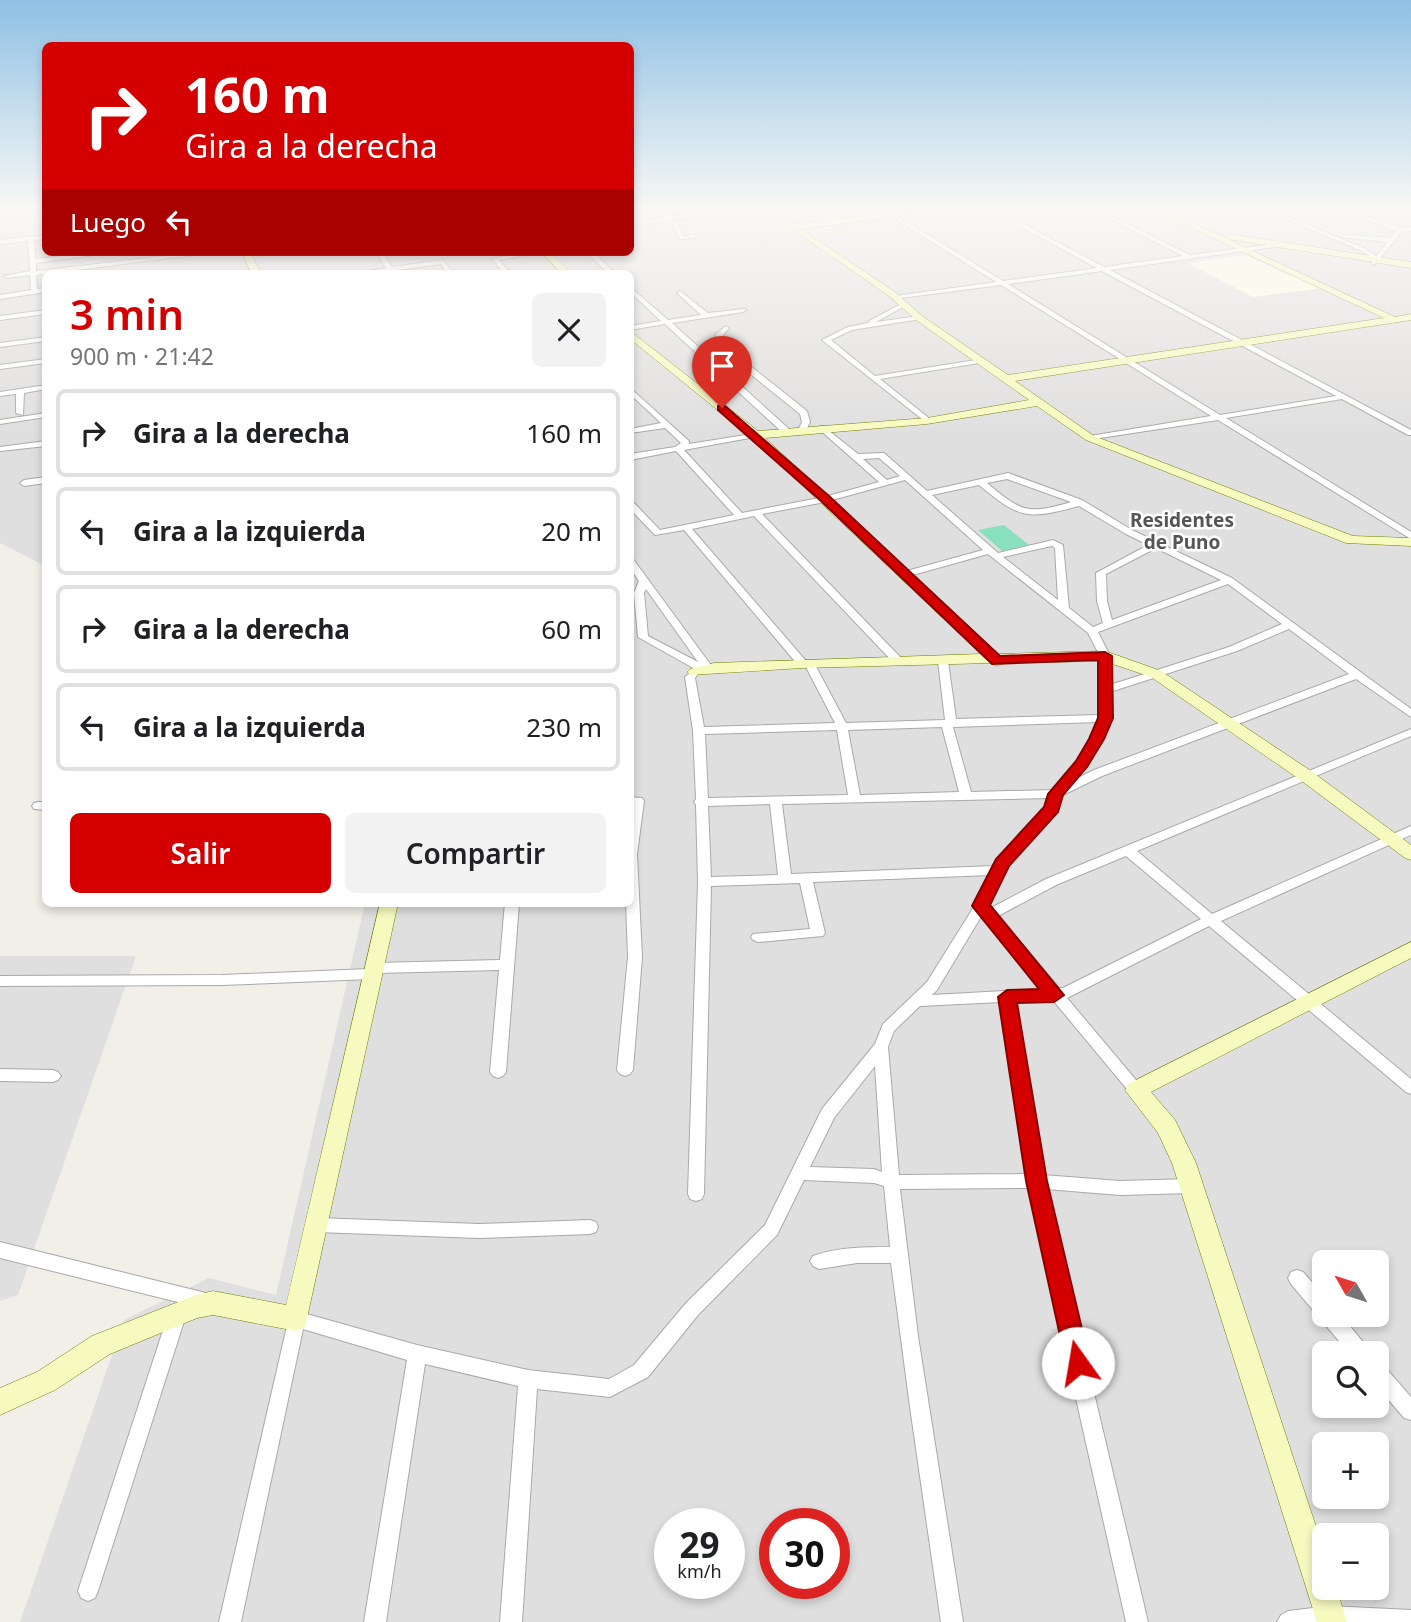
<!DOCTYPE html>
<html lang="es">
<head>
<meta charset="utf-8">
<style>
	:root { --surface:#fff; --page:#f2f2f2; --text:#202124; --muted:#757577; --line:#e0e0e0; --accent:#d40000 }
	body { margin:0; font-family:"Noto Sans",sans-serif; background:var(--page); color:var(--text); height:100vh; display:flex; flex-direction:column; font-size:26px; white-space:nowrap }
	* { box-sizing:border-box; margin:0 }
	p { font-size:23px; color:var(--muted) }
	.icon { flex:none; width:38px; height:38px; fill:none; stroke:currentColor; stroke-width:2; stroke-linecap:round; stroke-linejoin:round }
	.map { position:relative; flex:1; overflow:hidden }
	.panel { position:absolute; left:42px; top:270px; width:592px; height:637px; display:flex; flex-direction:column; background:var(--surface); border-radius:10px; box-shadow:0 4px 10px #0003 }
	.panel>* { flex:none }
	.top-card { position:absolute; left:42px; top:42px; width:592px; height:214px; border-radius:10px; box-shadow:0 4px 10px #0003; background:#d40000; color:#fff; overflow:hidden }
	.needle { width:46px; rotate:309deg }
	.fabs { position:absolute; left:1312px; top:1250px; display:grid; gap:14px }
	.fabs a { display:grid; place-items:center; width:77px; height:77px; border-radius:10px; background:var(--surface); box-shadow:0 4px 10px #0003; font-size:35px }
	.speed { position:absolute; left:654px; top:1508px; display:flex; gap:14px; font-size:35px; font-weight:700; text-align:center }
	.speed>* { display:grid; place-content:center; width:91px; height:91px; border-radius:50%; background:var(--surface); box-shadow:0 4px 10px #0003; line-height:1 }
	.speed small { font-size:18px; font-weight:400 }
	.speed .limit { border:10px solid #d22; background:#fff; color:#111 }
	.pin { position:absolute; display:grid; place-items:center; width:60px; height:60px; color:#fff; margin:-72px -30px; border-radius:50% 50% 50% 0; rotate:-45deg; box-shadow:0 0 7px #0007 }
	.pin .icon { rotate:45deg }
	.me { position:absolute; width:77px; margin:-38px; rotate:347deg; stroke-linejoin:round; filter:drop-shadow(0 0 5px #0008) }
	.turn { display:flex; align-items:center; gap:24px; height:147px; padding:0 28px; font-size:32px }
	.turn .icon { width:91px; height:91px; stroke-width:2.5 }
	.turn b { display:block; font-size:49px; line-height:60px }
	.then { display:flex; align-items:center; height:66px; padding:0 28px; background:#0003; gap:14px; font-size:26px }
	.round { display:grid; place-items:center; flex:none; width:74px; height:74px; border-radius:10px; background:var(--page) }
	.head { display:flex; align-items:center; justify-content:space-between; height:119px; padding:0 28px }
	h1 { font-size:42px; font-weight:600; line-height:52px; color:var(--accent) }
	.action { display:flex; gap:14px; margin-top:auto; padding:14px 28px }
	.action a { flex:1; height:80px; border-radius:10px; background:var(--accent); color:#fff; font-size:28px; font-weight:600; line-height:80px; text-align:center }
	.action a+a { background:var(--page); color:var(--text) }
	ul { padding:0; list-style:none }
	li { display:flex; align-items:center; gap:21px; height:88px; margin:0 14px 10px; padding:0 14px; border:4px solid var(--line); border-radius:10px }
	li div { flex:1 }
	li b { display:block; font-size:26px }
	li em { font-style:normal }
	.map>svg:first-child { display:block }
</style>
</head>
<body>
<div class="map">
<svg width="1411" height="1622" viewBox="0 0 1411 1622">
	<rect width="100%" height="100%" fill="#f2efe9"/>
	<g fill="#e0dfdf" fill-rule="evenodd">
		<path d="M0,208H45L46,252H630V208H1411V1622H20L124,1320L209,1278L276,1295L365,903H630V273H46L45,566L0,543ZM1325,1262H1377V1314H1325ZM1325,1353H1377V1405H1325ZM1325,1444H1377V1496H1325ZM670,1524H730V1584H670ZM775,1524H835V1584H775ZM1325,1535H1377V1587H1325Z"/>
		<path d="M0,956H136L18,1295L0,1301Z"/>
	</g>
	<path fill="#ffffe5" d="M1246,255L1275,269L1322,288L1253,297L1187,263Z"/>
	<path fill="#88e0be" d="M1004,525L1029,545L1002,551L978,530Z"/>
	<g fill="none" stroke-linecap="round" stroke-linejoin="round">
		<defs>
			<g id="street">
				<path d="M659,208L669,216L691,215V208H697L696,217L672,219L678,225L684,236L694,235L696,238L680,239L674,227L667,221L630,226V222L664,218L656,211L630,214V210Z"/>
				<path d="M779,208H785L788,223L783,222Z"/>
				<path d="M878,208H884L1003,281L1097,268L986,208H993L1104,267L1183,256L1088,208H1095L1190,255L1282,243L1280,246L1110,270L1411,430V435H1408L1342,399L1226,418L1411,532V539L1218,420L1087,440V436H1090L1211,416L1001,285L893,299L892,298L895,296L996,282ZM1102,271L1336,396L1220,415L1008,284Z"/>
				<path d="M1260,208H1267L1366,249L1376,256L1388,242L1341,237L1344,235L1390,238L1396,231L1336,208L1351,210L1379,208L1356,212L1401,228L1411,227V231L1402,232L1374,265L1371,263L1374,259L1362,251Z"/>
				<path d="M46,235V239L34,240L35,259L98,252H118L36,263V271L199,252H218L36,275L37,289L46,288V292L0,299V295L31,290L30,275L7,278L4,276L30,271L28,241L0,244V240Z"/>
				<path d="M376,252H382L392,267L443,260L453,273H447L441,264L375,273H358L386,268Z"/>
				<path d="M527,252H542L499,260L510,273H504L492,259Z"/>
				<path d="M586,252H593L615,273H608Z"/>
				<path d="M630,287L668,320L701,315L678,294L677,293L680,291L708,313L745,309L746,310L743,312L672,323L789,429V433H783L665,324L630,330V326L661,321L630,292Z"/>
				<path d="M903,303L906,305L905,306L876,322L919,316L922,318L921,319L852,330L831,340L875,376L982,359V363H979L880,379L930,419L931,421L927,423L822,340L848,327L868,323L869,321Z"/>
				<path d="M46,310V314L0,320V316Z"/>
				<path d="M726,326L729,328L723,335L724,345L807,411L810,422L805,432L798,430L802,422L800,414L718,348L715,335Z"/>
				<path d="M46,337V341L0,347V343Z"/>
				<path d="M46,359V363L0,369V365Z"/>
				<path d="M46,385V389L24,393L23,415L16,413V394L0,396V392Z"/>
				<path d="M630,388L689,441V444L758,433V437H755L684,450L742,513L824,497L879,482L820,430V426H823L858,454L884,453L927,491L1008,473L1082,500L1132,530L1232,578L1411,709V717L1356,679L1102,776L1061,796L1056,812L1007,865L987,907L991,908L1046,879L1411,729V736L1137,851L1212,914L1411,826V835L1221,921L1411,1079V1094L1406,1092L1209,926L1067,998L1141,1086L1144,1090L1141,1094L1136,1096L1131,1094L1052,999L1015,1001L1043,1175L1120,1181L1191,1179L1197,1181L1199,1186L1197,1191L1191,1193L1120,1195L1046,1189L1148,1622H1126L1029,1188L900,1189L918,1336L963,1622H941L910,1407L891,1263H857L819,1269L813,1266L810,1261L813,1256C837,1247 865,1247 890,1247L884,1186L874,1183L804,1180L777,1235L698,1315L648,1377L610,1397L537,1389L522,1622H500L518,1386L425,1364L386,1622H364L407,1360L303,1329L241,1622H219L290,1313L296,1311L417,1345L528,1370L609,1379L634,1365L686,1303L765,1225L822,1109L875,1044L883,1024L927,982L975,905L990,875L813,882L825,933L823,936L758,942L753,940L751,937L753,934L810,929L800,883L711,886L704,1194L702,1199L696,1201L690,1199L688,1194L698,882L696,805L694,802L696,799L693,731L685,677L695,669L638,637L634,593L639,581L630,568V558L633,559L713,668L712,670L700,671L695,678L704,727L835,723L805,665H798L684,530L655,535L630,509V501L633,502L660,530L734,515L676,451L630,460V454L675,447L681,443L665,428L630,433V429L661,423L630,394ZM879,458L900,476L887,480L863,459ZM1007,479L1071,502C1027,515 1022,512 987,483ZM905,480L983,550L903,572V576H909L988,554L1088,633L1100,656L1099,715L956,719L948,661L943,658L938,661L945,720L846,723L813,661H806L692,529L754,516L895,664H903L904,662L903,660L762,514L825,502ZM979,485C1020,519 1027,520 1079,506L1126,534L1148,545L1096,573L1097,601L1103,623L1093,627L1069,608L1063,545L1053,540L998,553L932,495ZM1052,546L1055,548L1058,600L1003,557ZM1156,548L1221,580L1112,620L1107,601L1106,574ZM1228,584L1282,624L1229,647L1110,685V656L1098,632ZM646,589L698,662L648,636L644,593ZM1289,629L1349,674L1094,770L1074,780L1088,763L1111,718L1110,692L1237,651ZM1098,722L1077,762L1053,790L971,792L953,727ZM942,727L959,792L860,795L848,730ZM837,730L848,795L708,798L705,734ZM1049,798L1046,808L994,866L791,874L782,804ZM770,804L778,875L711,877L708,806ZM1126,856L1201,919L1063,988H1059L998,916L1056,885ZM982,915L1043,989L932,995L937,990ZM1001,1002L1027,1174L899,1175L888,1047L894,1031L920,1006ZM875,1066L882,1172L874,1169L810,1167L834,1118Z"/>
				<path d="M46,413V417L0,424V420Z"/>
				<path d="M46,441V446L0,451V447Z"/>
				<path d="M46,477V483L24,486L20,483L24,480Z"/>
				<path d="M630,797L642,798L644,801L637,854L642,957L633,1070L630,1074L625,1076L620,1074L617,1070L628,957L626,903H630Z"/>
				<path d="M38,802H46V810L34,809L32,806L34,803Z"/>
				<path d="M505,903H519L506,1072L503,1076L498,1078L493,1076L490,1072L499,970L377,973L376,978L371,979L222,985L0,986V976L222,975L368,969L369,964L374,963L500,960Z"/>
				<path d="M0,1069L53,1070L58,1072L61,1076L58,1080L53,1082L0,1081Z"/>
				<path d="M317,1218L479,1224L590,1220L596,1222L598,1227L596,1232L590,1234L479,1238L317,1232L311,1230L309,1225L311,1220Z"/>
				<path d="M0,1242L206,1293L212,1295L215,1301L212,1307L206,1309L0,1258Z"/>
				<path d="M1297,1270L1303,1272L1325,1297V1314H1340L1367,1347L1370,1353H1349L1291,1284L1288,1278L1291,1272Z"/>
				<path d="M177,1307L183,1309L186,1315L98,1591L95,1598L88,1601L81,1598L78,1591L168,1315L171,1309Z"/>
				<path d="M1377,1363L1384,1366L1411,1397V1420L1404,1418L1377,1386Z"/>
				<path d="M1330,1606L1411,1610V1622H1277L1281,1615L1288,1611Z"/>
			</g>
			<g id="secondary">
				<path d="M940,208H962L801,229L895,292L922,316L1008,375L1384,318L1149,208H1159L1226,238L1229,234L1411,262V268L1227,239L1395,317L1411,314V320L1015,381L1094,436L1353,536L1411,538V546L1346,543L1086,440L1037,406L927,424L765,438L998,654L1105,651L1161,671L1311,771L1411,845V860L1405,858L1299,779L1151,677L1104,661L1003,663L997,666L991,663L802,668L690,675L687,672L690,669L714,663L981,654L751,437L630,339V331L758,431L927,418L1029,400L916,320L889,296L782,222L786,220L795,224Z"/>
				<path d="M242,252H250L261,273H251Z"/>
				<path d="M541,252H550L571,273H561Z"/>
				<path d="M380,903H398L305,1327L296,1331L213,1315L197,1318L110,1354L55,1390L0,1415V1388L37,1372L92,1336L196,1295L213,1291L286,1305Z"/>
				<path d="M1411,942V958L1151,1092L1175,1120L1196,1163L1325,1554V1587H1336L1347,1622H1317L1172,1163L1158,1133L1125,1090L1128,1084Z"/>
			</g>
		</defs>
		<use href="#street" stroke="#a9a9a9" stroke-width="2"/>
		<use href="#secondary" stroke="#707d05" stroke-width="1"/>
		<use href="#street" fill="#fff" fill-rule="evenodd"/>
		<use href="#secondary" fill="#f7fabf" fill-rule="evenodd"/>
	</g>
	<linearGradient id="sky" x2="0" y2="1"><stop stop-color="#8fc0e4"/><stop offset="0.48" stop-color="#f9f8f5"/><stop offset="1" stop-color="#f9f8f5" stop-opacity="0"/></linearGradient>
	<rect width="1411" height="435" fill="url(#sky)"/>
	<path fill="#d40000" stroke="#8a0000" stroke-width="2" d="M718,406H725L829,496L1000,656L1105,652L1112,656L1113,718L1104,739L1087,767L1063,795L1058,812L1009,866L990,905L1064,995L1054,1002L1017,1003L1047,1181L1090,1363L1086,1371L1078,1374L1069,1371L1066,1363L1026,1181L998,997L1007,990L1039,989L972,906L996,859L1044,807L1048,794L1076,761L1089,739L1098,718V660L992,664L821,501L718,410Z"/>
	<g text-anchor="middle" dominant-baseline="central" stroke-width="5" stroke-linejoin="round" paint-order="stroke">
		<g font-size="19" font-weight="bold" fill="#555" stroke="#fff">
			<text x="1182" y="520">Residentes<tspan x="1182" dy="22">de Puno</tspan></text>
		</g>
	</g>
</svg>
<div class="fabs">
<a><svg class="needle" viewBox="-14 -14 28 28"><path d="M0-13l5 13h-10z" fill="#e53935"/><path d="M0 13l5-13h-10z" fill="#757577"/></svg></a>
<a><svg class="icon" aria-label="search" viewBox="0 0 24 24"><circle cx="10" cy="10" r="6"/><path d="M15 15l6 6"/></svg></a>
<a>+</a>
<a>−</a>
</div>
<div class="speed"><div>29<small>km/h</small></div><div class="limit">30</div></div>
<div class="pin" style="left:722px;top:408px;background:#d93025"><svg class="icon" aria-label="arrive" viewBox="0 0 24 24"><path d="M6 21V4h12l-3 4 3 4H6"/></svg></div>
<svg class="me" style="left:1078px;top:1363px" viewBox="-20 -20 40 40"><circle r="19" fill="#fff"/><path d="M0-13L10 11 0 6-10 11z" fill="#d40000"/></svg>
<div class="top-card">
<div class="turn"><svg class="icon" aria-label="right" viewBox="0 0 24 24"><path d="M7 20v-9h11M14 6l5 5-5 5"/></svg><div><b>160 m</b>Gira a la derecha</div></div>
<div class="then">Luego<svg class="icon" aria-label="left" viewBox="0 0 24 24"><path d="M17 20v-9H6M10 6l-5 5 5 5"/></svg></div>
</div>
<section class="panel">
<div class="head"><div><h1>3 min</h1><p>900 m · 21:42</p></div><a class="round"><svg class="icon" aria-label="close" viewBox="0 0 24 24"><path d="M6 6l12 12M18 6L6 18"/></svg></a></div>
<ul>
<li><svg class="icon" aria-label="right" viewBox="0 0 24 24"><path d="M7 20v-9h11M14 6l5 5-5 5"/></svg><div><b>Gira a la derecha</b></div><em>160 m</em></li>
<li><svg class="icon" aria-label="left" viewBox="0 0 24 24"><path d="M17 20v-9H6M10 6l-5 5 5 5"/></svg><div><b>Gira a la izquierda</b></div><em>20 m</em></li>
<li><svg class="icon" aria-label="right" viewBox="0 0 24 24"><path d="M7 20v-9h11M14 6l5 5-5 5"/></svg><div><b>Gira a la derecha</b></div><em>60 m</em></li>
<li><svg class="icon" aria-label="left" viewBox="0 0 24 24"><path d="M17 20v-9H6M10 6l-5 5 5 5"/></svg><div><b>Gira a la izquierda</b></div><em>230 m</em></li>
</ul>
<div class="action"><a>Salir</a><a>Compartir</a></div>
</section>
</div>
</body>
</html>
